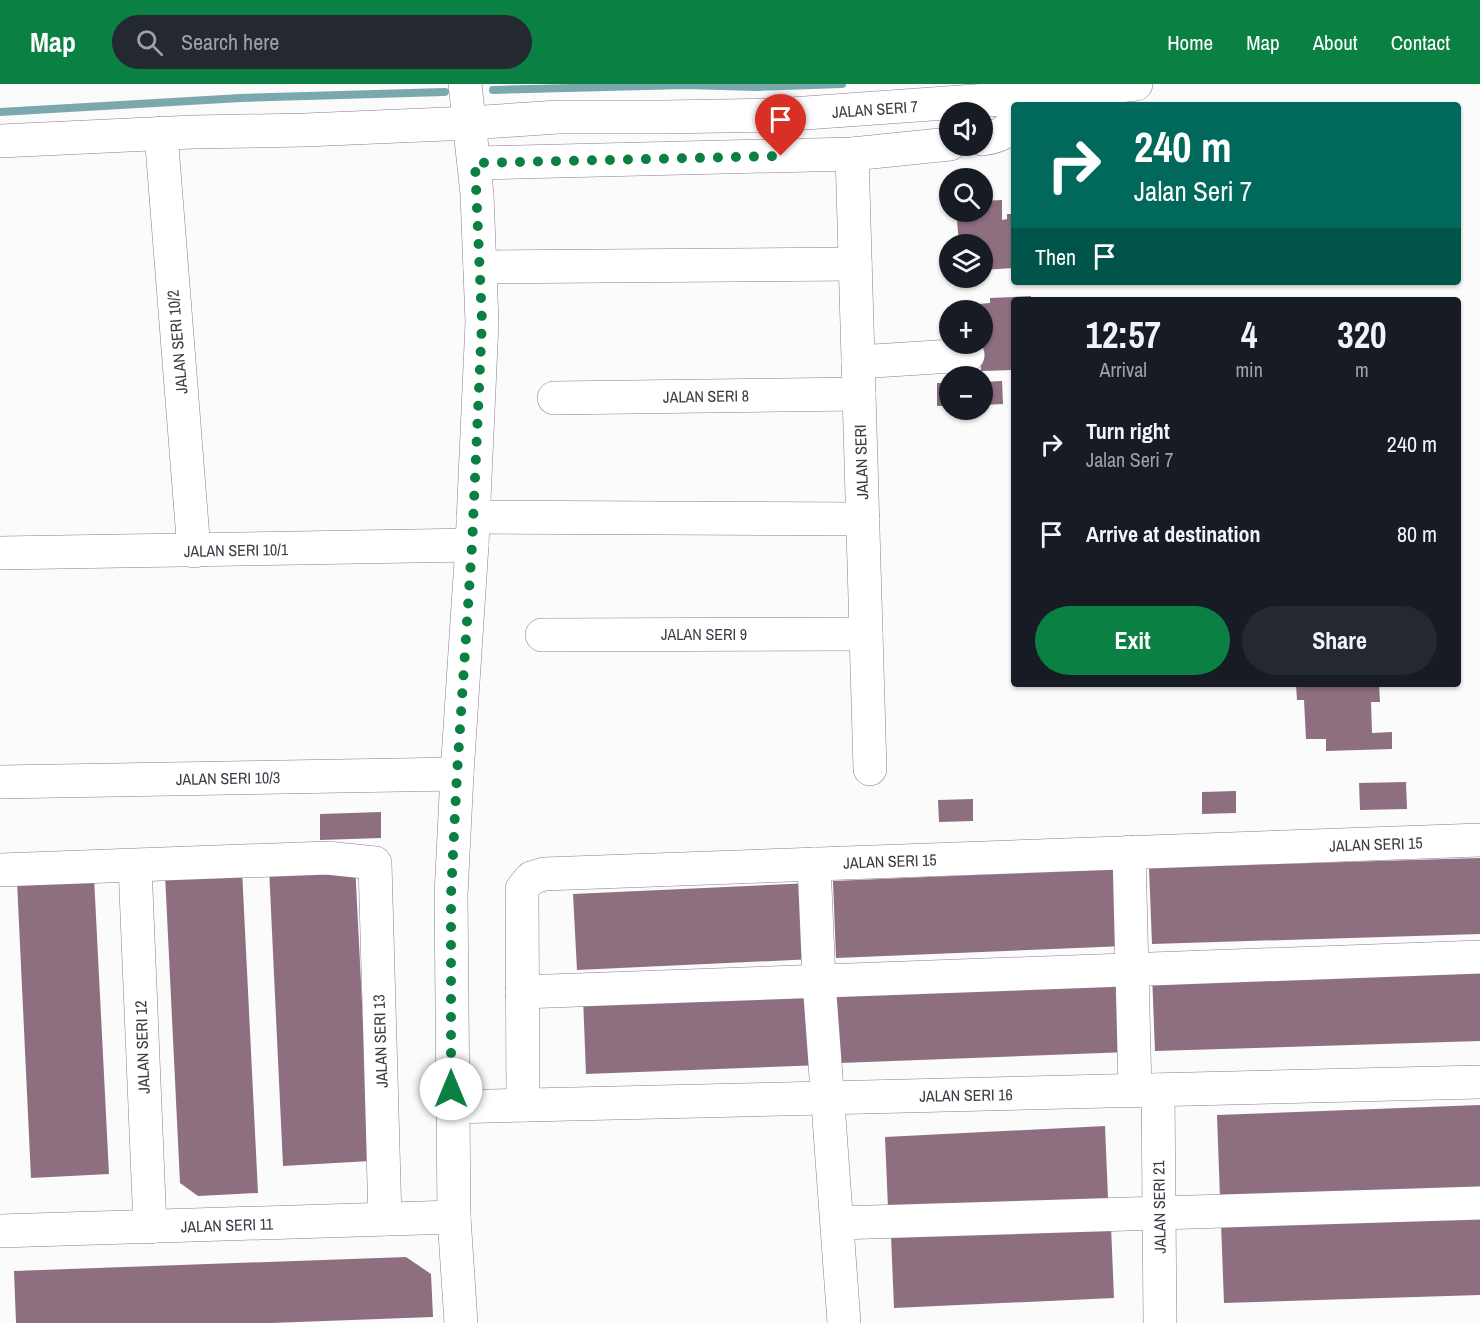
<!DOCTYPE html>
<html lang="en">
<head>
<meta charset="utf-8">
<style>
	:root { --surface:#171b24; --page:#242831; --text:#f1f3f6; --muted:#9ea1a6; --accent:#0b8043 }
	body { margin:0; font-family:"Archivo Narrow",sans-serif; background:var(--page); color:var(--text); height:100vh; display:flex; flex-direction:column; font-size:22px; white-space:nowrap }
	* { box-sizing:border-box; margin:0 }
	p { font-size:20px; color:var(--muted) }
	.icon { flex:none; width:33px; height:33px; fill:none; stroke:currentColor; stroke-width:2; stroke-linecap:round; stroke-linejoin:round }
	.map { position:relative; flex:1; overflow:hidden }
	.side { position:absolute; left:1011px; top:213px; width:450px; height:390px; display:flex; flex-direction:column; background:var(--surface); border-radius:6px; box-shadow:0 2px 4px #0004 }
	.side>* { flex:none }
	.guide { position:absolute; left:1011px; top:18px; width:450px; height:183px; border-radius:6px; box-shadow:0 2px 4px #0004; background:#00695c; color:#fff; overflow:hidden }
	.controls { position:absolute; left:939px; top:18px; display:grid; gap:12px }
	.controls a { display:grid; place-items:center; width:54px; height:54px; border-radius:50%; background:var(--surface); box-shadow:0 2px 4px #0004; font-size:30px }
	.pin { position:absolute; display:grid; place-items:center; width:51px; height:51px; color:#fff; margin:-62px -26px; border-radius:50% 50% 50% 0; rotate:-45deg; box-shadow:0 0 6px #0007 }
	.pin .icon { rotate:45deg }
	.me { position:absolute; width:66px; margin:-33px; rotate:0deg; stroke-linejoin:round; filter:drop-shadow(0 0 4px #0008) }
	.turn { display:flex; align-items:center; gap:21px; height:126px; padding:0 24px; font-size:27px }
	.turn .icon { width:78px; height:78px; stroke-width:2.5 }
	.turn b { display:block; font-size:42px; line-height:51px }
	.then { display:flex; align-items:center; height:57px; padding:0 24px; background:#0003; gap:12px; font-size:22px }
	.eta { display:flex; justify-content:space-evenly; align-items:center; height:102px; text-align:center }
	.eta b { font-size:36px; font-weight:700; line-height:42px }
	.cta { display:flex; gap:12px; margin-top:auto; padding:12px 24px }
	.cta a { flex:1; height:69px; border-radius:36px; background:var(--accent); color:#fff; font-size:24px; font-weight:700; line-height:69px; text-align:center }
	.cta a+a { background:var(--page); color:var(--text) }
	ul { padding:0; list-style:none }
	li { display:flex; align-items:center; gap:18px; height:90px; padding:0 24px }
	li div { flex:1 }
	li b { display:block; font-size:22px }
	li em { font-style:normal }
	header { display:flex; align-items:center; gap:36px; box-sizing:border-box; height:84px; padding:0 30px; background:var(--accent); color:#fff }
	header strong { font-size:28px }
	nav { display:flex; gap:33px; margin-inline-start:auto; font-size:21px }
	.search { width:420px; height:54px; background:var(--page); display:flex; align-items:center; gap:15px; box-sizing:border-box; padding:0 21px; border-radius:33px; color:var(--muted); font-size:22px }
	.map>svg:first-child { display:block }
</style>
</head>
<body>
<header>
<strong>Map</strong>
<div class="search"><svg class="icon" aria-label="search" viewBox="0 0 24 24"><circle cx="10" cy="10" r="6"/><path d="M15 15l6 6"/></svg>Search here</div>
<nav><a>Home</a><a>Map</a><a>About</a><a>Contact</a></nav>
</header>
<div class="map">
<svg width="1480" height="1239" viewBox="0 0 1480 1239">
	<rect width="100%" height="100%" fill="#fbfbfb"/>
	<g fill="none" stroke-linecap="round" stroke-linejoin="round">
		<g stroke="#79a9ad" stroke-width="8">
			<path d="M493,6L686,1L756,3L842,0"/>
			<path d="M0,28L241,14L445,8"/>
		</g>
	</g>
	<g fill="#8e6f80">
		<path d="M1002,116V136L1007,135V130H1014V184L982,186V160H959L957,136H968L967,128H982V117Z"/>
		<path d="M1031,212V216H1014V286L981,287L980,260H982V226H979L978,220L990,219V214Z"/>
		<path d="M1002,297L1003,320L982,321V298Z"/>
		<rect x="937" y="299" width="13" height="23"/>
		<path d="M1296,600H1379L1380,618H1371L1372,649L1392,648V665L1326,667V655H1306L1304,616H1297Z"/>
		<path d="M1406,698L1407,725L1360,726L1359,699Z"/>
		<path d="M1236,707V729L1202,730V708Z"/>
		<path d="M973,715V737L939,738L938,716Z"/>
		<path d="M381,728V754L320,756V730Z"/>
		<path d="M1480,774V850L1152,860L1149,784Z"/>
		<path d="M355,780L370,1077L283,1082L269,784Z"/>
		<path d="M1122,785L1125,862L836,874L833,797Z"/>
		<path d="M242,786L258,1109L198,1112L180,1099L165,790Z"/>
		<path d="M94,793L109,1090L31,1094L17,797Z"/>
		<path d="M810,799L814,875L577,886L573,810Z"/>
		<path d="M1480,880V957L1155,967L1152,890Z"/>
		<path d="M1126,891L1129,968L840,979L836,903Z"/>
		<path d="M819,904L822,981L586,990L583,913Z"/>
		<path d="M1480,1021V1105L1220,1114L1217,1031Z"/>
		<path d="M1105,1042L1108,1114L888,1124L885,1053Z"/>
		<path d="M1480,1131V1211L1224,1219L1221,1139Z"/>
		<path d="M1111,1142L1114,1214L894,1224L891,1152Z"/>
		<path d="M406,1173L431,1190L433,1233L270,1239H16L14,1187Z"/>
	</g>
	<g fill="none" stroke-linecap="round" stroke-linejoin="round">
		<defs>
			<g id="minor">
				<path d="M161,49L194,467"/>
				<path d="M982,55C997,53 1009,49 1014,34"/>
				<path d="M0,57L193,48L305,46L470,39L558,33H664L777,31L1016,14L1136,0"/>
				<path d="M852,70L870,685"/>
				<path d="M475,79L852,70L950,60"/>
				<path d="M480,183L855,180"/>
				<path d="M858,278L968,271"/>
				<path d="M554,314L859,310"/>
				<path d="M473,433L863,435"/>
				<path d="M0,469L472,461"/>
				<path d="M542,551L866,550"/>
				<path d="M0,698L457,690"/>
				<path d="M1129,768L1135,1007"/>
				<path d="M814,780L819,897L844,1239"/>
				<path d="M135,782L150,1143"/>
				<path d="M0,786L327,774L375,779L385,1135"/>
				<path d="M522,908L1480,873"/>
				<path d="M1158,1006L1160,1239"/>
				<path d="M523,1021L522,805L531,794L544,790L1480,756"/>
				<path d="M451,1023L1480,998"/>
				<path d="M838,1139L1480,1119"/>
				<path d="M0,1147L454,1133"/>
				<path d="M461,1239L454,1133L451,811L457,690L472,461L482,238L477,110L465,0"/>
			</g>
		</defs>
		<use href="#minor" stroke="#8d7a96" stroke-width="34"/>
		<use href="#minor" stroke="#fff" stroke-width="33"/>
	</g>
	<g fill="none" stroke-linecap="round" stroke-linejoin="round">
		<path stroke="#0b8043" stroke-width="10" stroke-dasharray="0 18" d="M451,1005V811L457,690L472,461L482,238L475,79L781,72"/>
	</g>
	<g text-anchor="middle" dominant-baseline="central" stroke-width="6" stroke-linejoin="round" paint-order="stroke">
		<g font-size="16" fill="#423a46" stroke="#fff">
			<text transform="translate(875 25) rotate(-4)">JALAN SERI 7</text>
			<text transform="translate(177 258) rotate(-95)">JALAN SERI 10/2</text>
			<text transform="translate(706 312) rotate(-1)">JALAN SERI 8</text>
			<text transform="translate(861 378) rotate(-92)">JALAN SERI</text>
			<text transform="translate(236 466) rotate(-1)">JALAN SERI 10/1</text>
			<text x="704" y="550">JALAN SERI 9</text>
			<text transform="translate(228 694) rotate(-1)">JALAN SERI 10/3</text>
			<text transform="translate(1376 760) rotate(-2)">JALAN SERI 15</text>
			<text transform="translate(890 777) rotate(-2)">JALAN SERI 15</text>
			<text transform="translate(380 957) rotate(-92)">JALAN SERI 13</text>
			<text transform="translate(142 963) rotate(-92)">JALAN SERI 12</text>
			<text transform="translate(966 1011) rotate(-1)">JALAN SERI 16</text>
			<text transform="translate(1159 1123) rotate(-91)">JALAN SERI 21</text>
			<text transform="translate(227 1141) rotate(-2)">JALAN SERI 11</text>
		</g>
	</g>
</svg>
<div class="controls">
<a><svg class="icon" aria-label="sound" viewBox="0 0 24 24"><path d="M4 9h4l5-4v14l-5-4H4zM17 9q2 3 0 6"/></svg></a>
<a><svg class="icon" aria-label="search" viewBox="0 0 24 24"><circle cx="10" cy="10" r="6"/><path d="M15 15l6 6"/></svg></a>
<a><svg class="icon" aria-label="layers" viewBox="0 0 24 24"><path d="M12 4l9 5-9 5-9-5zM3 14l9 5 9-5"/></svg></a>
<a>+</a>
<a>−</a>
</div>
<div class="pin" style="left:781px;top:72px;background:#d93025"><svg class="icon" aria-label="arrive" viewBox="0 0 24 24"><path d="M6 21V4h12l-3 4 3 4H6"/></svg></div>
<svg class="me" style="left:451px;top:1005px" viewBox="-20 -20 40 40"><circle r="19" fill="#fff"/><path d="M0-13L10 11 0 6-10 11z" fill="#0b8043"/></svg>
<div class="guide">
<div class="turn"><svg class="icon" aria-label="right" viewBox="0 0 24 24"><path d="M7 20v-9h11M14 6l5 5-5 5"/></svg><div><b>240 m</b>Jalan Seri 7</div></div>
<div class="then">Then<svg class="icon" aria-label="arrive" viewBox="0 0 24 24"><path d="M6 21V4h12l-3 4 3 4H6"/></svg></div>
</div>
<section class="side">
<div class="eta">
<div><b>12:57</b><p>Arrival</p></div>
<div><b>4</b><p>min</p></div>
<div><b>320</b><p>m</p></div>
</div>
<ul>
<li><svg class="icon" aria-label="right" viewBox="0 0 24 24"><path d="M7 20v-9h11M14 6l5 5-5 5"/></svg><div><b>Turn right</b><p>Jalan Seri 7</p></div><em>240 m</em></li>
<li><svg class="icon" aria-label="arrive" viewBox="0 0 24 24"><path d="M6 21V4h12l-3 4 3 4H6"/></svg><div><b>Arrive at destination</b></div><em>80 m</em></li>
</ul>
<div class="cta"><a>Exit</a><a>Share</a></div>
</section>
</div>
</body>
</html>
